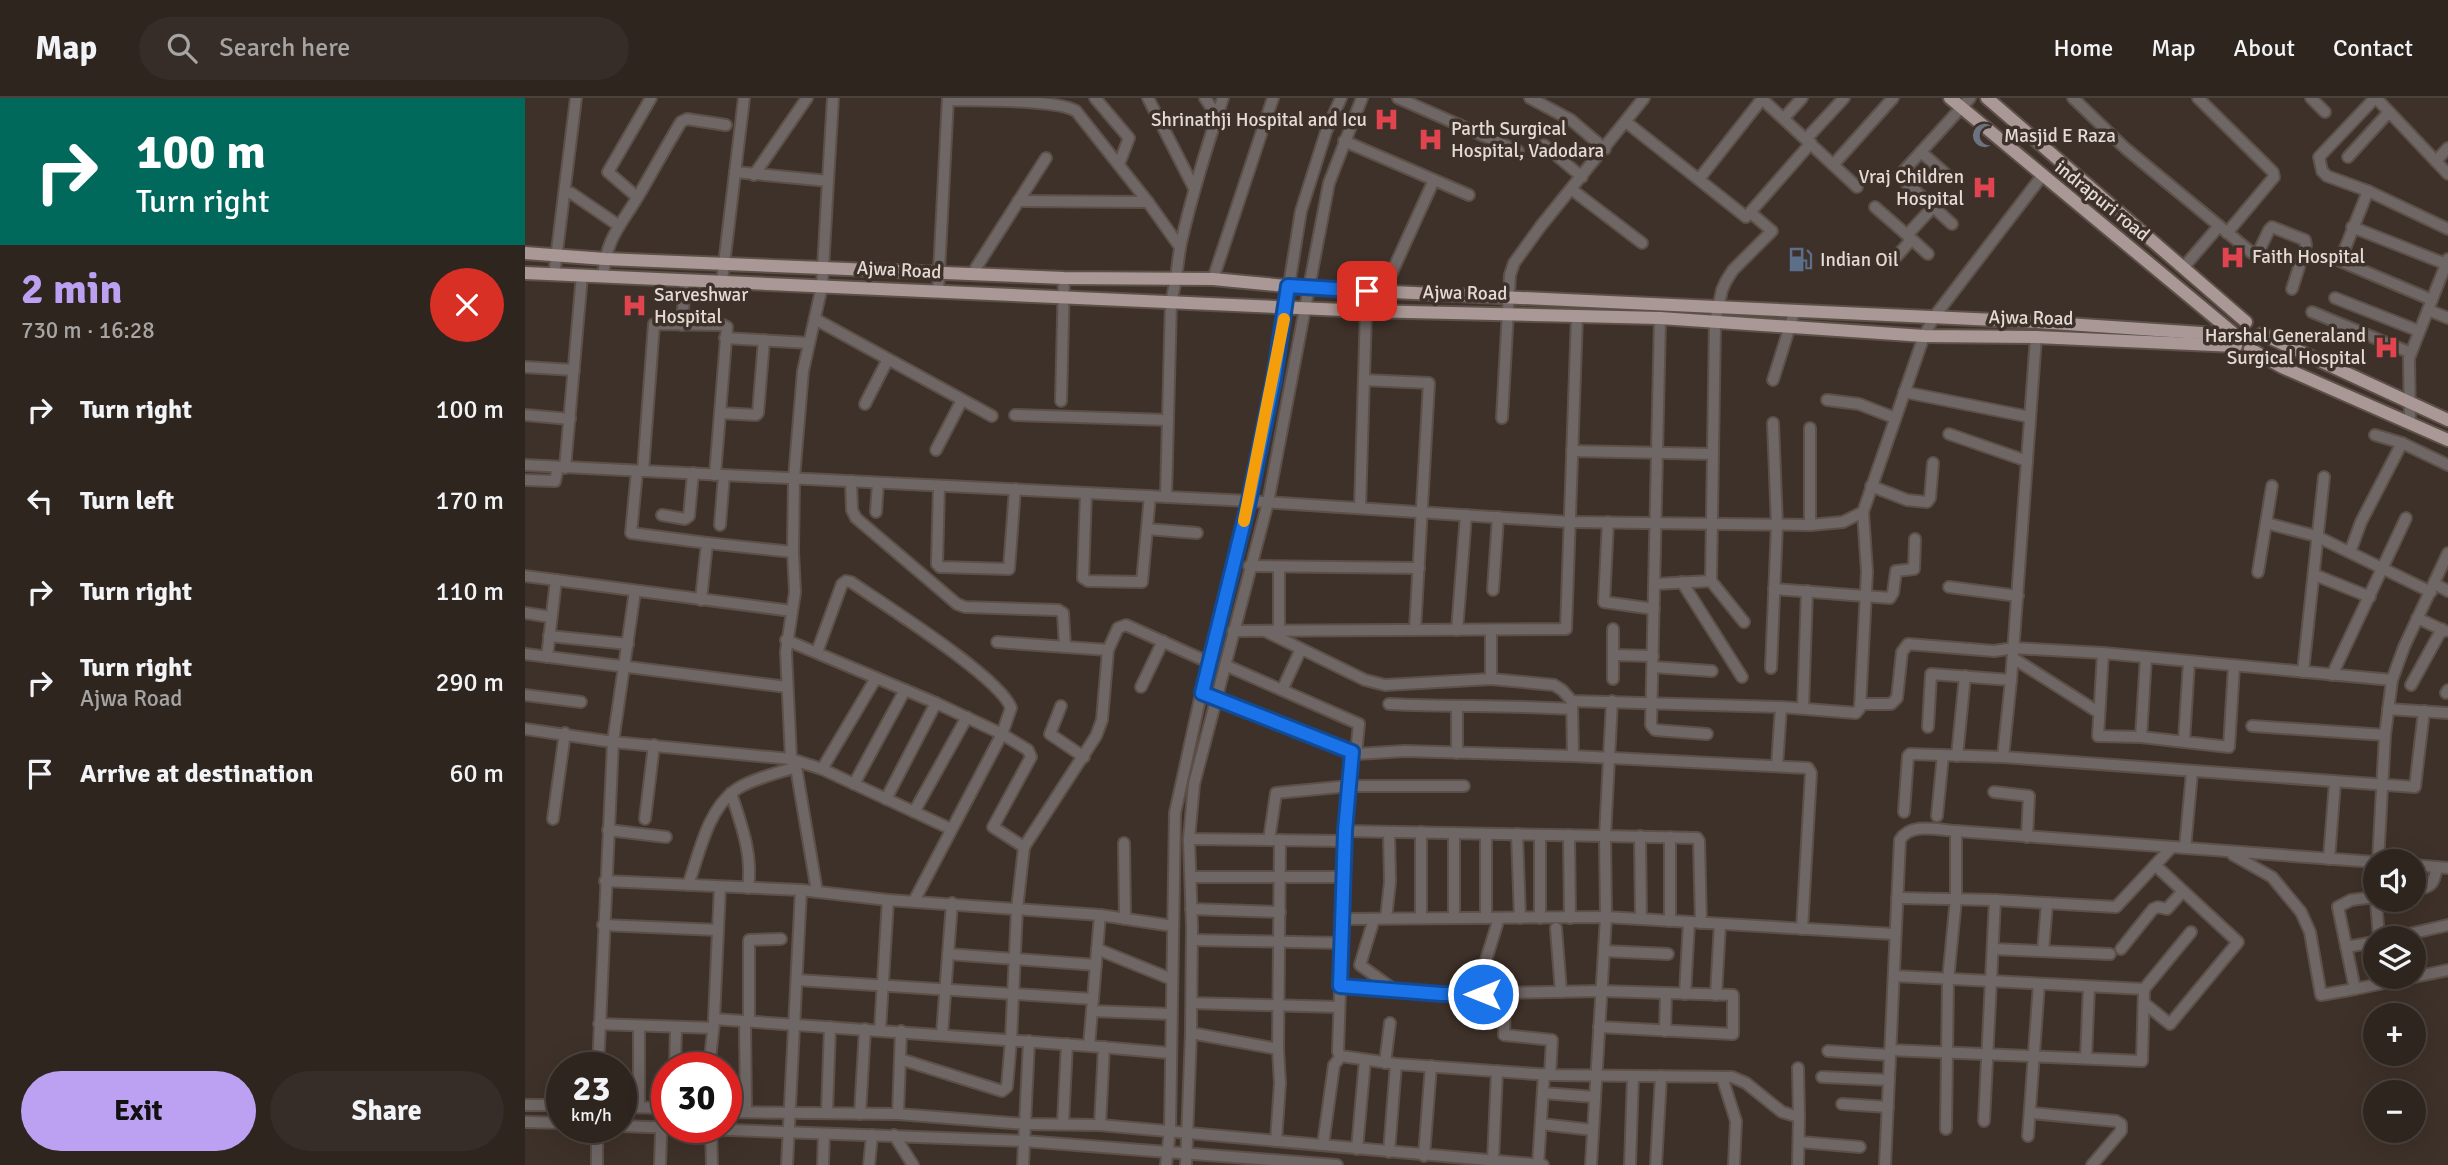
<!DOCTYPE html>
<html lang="en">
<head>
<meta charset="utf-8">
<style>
	:root { --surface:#2e251f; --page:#362d28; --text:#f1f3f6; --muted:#a7a5a4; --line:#49423d; --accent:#bca0f2 }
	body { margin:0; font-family:Signika,sans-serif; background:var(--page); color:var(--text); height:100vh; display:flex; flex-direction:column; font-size:26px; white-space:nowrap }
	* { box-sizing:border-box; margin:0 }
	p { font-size:23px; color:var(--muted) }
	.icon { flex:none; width:38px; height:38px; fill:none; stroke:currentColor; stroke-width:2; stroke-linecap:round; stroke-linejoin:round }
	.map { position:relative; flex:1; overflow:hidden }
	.panel { display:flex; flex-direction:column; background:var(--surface); width:525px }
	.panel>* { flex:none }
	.banner { background:#00695c; color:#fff; overflow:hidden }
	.tools { position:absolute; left:1838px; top:751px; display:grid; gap:14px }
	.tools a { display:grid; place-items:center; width:63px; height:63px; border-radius:50%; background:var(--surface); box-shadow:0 7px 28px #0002,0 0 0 2px var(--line); font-size:35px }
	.speed { position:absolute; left:21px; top:954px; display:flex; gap:14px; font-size:35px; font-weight:700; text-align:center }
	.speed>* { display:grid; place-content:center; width:91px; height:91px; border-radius:50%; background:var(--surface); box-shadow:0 7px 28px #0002,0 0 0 2px var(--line); line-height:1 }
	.speed small { font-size:18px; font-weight:400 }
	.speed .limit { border:10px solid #d22; background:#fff; color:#111 }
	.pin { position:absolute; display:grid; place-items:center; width:60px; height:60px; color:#fff; margin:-30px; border-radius:14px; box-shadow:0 4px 10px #0006 }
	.me { position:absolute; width:77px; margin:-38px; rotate:270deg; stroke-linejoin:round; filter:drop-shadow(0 0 5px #0008) }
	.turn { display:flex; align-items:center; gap:24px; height:147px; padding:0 21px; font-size:32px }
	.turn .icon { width:91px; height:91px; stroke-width:2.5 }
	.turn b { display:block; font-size:49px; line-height:60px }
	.round { display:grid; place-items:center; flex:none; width:74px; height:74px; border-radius:37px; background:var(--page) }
	.headline { display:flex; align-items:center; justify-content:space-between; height:119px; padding:0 21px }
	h1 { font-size:42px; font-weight:700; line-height:52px; color:var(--accent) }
	.cta { display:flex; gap:14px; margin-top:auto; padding:14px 21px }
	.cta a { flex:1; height:80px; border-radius:42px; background:var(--accent); color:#111; font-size:28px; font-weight:700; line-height:80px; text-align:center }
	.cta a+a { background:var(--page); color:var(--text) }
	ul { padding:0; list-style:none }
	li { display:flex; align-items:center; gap:21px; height:91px; padding:0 21px }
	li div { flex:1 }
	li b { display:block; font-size:26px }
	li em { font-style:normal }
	header { display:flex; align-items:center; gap:42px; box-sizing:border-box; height:98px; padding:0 35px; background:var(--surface); border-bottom:2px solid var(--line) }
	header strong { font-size:33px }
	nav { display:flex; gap:38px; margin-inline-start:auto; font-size:24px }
	.search { width:490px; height:63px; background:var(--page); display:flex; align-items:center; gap:18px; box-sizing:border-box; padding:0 24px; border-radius:38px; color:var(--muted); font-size:26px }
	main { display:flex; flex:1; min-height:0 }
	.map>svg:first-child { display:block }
</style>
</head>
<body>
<header>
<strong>Map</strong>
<div class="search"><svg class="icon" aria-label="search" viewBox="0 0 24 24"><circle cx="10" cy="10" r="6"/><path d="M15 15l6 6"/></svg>Search here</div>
<nav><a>Home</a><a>Map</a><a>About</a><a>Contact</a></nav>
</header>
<main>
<section class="panel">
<div class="banner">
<div class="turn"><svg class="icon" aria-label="right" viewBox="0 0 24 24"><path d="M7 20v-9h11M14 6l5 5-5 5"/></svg><div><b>100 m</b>Turn right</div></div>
</div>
<div class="headline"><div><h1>2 min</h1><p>730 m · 16:28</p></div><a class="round" style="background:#d93025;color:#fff"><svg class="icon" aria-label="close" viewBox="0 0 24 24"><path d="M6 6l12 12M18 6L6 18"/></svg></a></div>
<ul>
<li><svg class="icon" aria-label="right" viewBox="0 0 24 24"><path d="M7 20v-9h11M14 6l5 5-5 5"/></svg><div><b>Turn right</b></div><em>100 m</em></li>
<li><svg class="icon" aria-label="left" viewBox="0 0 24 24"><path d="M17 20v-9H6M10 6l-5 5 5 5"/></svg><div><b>Turn left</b></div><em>170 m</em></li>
<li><svg class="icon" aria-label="right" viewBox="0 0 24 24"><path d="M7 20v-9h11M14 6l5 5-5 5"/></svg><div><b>Turn right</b></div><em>110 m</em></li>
<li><svg class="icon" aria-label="right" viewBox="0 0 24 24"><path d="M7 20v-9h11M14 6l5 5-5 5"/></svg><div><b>Turn right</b><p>Ajwa Road</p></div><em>290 m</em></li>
<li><svg class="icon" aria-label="arrive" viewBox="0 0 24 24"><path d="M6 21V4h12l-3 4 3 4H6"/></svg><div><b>Arrive at destination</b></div><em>60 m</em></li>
</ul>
<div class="cta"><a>Exit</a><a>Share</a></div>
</section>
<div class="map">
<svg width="1923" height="1067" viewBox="0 0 1923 1067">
	<rect width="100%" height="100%" fill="#3e3129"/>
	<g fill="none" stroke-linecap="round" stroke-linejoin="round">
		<defs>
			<g id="minor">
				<path d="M570,0L604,40L594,66"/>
				<path d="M623,0L669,90"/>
				<path d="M680,0L692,18"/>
				<path d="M873,0L993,53"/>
				<path d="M1005,0L1046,22L1080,51"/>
				<path d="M1236,0L1332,89"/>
				<path d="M1548,0L1600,50L1727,155H1733L1744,132L1747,129L1780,142L1781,147L1767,191"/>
				<path d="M1673,0L1748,74L1749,79L1702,135"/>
				<path d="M1786,0L1800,14"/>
				<path d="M1850,0L1794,59L1797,73L1802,78L1843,93L1923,131"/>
				<path d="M1851,0L1923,76"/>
				<path d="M423,2C450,3 532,1 551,13L623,104L655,149"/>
				<path d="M1259,20L1277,0"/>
				<path d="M1101,24L1221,119L1286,45"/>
				<path d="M1281,41L1319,0"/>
				<path d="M819,43L944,97"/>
				<path d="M1019,47L1057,79"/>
				<path d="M1396,54L1423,78"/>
				<path d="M1823,59L1864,14"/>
				<path d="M1911,63L1923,50"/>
				<path d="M1308,67L1368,0"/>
				<path d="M210,74L303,83L297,188L278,273L269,380L268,454L270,494L261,554L266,661L271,669L292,794"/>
				<path d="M229,77L282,0"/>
				<path d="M1174,81L1237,1"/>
				<path d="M303,83L308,0"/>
				<path d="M1046,91L1117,145"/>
				<path d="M1843,93L1815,163L1907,202"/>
				<path d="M46,95L93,127"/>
				<path d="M112,99L83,74L126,0"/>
				<path d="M493,103L623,104"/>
				<path d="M1350,109L1382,137"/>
				<path d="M1427,126L1374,78L1445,0"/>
				<path d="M1827,129L1921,166"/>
				<path d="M1403,156L1382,137L1408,109"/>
				<path d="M1372,158L1386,142"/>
				<path d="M1658,170L1694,128"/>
				<path d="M447,176L521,60"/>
				<path d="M29,177L51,0"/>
				<path d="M78,178C82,137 96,128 115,95C129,71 142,47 156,24L162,21L201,27"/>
				<path d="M688,181L748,0"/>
				<path d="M197,183L219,0"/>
				<path d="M413,194L423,0"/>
				<path d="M858,194L909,82"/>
				<path d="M1810,200L1894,233"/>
				<path d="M1903,212L1923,220"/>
				<path d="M1787,214L1886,255"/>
				<path d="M1135,220L1126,627L1130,632L1182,636"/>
				<path d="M290,221L467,318"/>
				<path d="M157,227L160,182"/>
				<path d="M200,240L284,245"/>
				<path d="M0,269L49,272"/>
				<path d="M839,282L904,285L890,532"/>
				<path d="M1248,282L1270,212"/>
				<path d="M1379,294L1505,319"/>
				<path d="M1302,302L1334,306L1370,320"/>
				<path d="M536,303L539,180"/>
				<path d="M340,306L363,261"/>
				<path d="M195,315L231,317L233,315L239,242"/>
				<path d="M0,317L45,321"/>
				<path d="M490,317L643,322"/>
				<path d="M977,320L985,177L989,165L1015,129L1119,0"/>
				<path d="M1885,325L1884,260L1923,161"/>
				<path d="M1285,330V427"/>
				<path d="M1424,336L1502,363"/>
				<path d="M1850,337L1877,345L1923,367"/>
				<path d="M411,352L437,302"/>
				<path d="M1047,353L1187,356"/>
				<path d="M0,367L724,403L1044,424L1285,427L1318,424L1338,414L1399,238L1409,219L1517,78"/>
				<path d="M40,370L57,177"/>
				<path d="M112,373L106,435L182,445L176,502"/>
				<path d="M118,373L129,226L198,227L202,229L190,377"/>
				<path d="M0,382L30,383L33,369"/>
				<path d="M326,383L327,412L331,420L432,506L440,509L533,512L538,515L540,549"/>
				<path d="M414,388L412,466L415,469L484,471L490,391"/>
				<path d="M1346,388L1382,402L1402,404L1405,400L1408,365"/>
				<path d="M561,395L558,480L563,483L617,484L625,398"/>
				<path d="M641,399L646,203C652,184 652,165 656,145C667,96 682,48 698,0"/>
				<path d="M835,410L841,213"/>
				<path d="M351,414L353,385"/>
				<path d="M137,417L160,421L164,418L168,375"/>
				<path d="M1083,424L1079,504L1129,511"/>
				<path d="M1741,425L1791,438L1906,494"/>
				<path d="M195,427L199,377"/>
				<path d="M622,431L672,435"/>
				<path d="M182,445L268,454"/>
				<path d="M1825,454L1836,424L1877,345"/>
				<path d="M724,468L894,470"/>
				<path d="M754,469V533"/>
				<path d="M1733,474L1747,388"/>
				<path d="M1790,477L1845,499"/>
				<path d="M0,478L267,513"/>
				<path d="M1157,484L1217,579"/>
				<path d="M1130,486L1186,483"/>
				<path d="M1910,486L1923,493"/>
				<path d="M1424,489L1493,498"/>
				<path d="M1249,491L1365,500L1368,495L1371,473L1389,471L1390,441"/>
				<path d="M968,492L973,419"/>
				<path d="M0,515L26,519"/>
				<path d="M1892,520L1920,533"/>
				<path d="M1219,524L1186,483L1190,224L1197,192L1201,183L1208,172L1247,133L1226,115"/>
				<path d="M1088,531V581"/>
				<path d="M932,532L941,417"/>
				<path d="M966,532V581"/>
				<path d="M708,533L1041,531L1052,218"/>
				<path d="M740,533L840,582L860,587L966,581L1029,587L1037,592L1047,603L1256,609L1331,615L1335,610L1342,474L1338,414"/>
				<path d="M24,538L103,546"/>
				<path d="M261,542L411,605L477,636L389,803"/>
				<path d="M472,544L583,552"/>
				<path d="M292,554L317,486L321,483L326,484C358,506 475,579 486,610L477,636L503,652L506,659L468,729L499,749"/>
				<path d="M1578,555L1573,638L1616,639L1704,649L1709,568"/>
				<path d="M0,556L262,589"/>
				<path d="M1089,557L1128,558"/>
				<path d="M22,559L31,482"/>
				<path d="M1488,560L1573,614"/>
				<path d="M1128,569L1187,573"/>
				<path d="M1246,570L1252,427L1248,325"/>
				<path d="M1778,574L1799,379"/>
				<path d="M1807,577L1881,420"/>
				<path d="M1886,587L1917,531"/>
				<path d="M616,589L638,543"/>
				<path d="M757,592L776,551"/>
				<path d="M1921,595L1923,592"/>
				<path d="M0,597L56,604"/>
				<path d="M686,599L831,656L834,626L700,567"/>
				<path d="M1087,603L1080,738L1172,740L1174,743L1176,825"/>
				<path d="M864,606C925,609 986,607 1047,611"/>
				<path d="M1335,606H1366L1372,600L1377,554L1383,546L1469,553L1489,550L1578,555L1867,582"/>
				<path d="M536,608L525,636L559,659"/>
				<path d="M932,610V655"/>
				<path d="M1278,610L1282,493"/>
				<path d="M1863,611L1923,615"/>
				<path d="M1727,628L1860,637"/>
				<path d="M1403,629L1406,576L1486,582"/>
				<path d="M0,631L88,644L266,661L297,671L426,731"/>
				<path d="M1616,639L1621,559"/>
				<path d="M1659,643L1664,564"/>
				<path d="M827,655L820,733L1080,738L1081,819L1066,1067"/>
				<path d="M831,656L880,653L1048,658L1047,603"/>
				<path d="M1048,658L1283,670L1286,675L1277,831"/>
				<path d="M1432,658L1440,578"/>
				<path d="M1478,659L1486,582L1511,239"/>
				<path d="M1252,668L1256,609"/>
				<path d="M297,671L351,580"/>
				<path d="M329,686L380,592"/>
				<path d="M1469,694L1504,698L1502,739"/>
				<path d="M206,695C216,726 228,756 223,790"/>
				<path d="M361,701L411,605"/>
				<path d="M389,714L442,619"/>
				<path d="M1379,714L1383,658L1385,656L1478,659L1890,689L1899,613"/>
				<path d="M1412,718L1418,657"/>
				<path d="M28,721L40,635"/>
				<path d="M120,721L129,647"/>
				<path d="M83,732L141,739"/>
				<path d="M896,734V820"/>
				<path d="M961,736V820"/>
				<path d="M992,736L995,820"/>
				<path d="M1044,737L1045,820"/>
				<path d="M1115,738L1116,821"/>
				<path d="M1145,739V823"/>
				<path d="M664,741L820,743V739"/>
				<path d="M744,742L751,695L824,688H939"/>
				<path d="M820,743L813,954L816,958L871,966L1025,977L1207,979L1221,985L1257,1014L1274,1019L1273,1067"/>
				<path d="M599,745L600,821"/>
				<path d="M1660,750L1667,674"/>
				<path d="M1708,757L1747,779L1776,814L1785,834L1796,897L1830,891"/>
				<path d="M1804,761L1810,684"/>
				<path d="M1853,763L1860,637L1867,582L1879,549L1923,455"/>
				<path d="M1888,767L1923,770"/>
				<path d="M666,779H819"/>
				<path d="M80,783L276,792L363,802L575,817L648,828"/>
				<path d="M163,787C174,757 182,713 209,693C223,682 253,675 271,669"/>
				<path d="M195,789L189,921L564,948L575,817"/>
				<path d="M1888,792C1907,789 1908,788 1912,769"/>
				<path d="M1850,799L1826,802L1813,809L1830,891L1923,872"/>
				<path d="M1372,800L1470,802L1591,809L1646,750"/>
				<path d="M1851,802L1854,840"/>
				<path d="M666,811L755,814"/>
				<path d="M861,820L865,784L864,734"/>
				<path d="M929,820V735"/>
				<path d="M1015,820V737"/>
				<path d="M818,821L1081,819L1369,836"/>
				<path d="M849,821L835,867L868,891"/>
				<path d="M78,827L193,832"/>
				<path d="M1031,830L1036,894"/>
				<path d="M1866,840L1923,827"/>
				<path d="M667,842L817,845"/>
				<path d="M1821,849L1850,844"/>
				<path d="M572,851L646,881"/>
				<path d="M1468,851L1585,856"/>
				<path d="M1596,851L1628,811L1633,809L1642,811L1658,793"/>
				<path d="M1079,853L1143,856"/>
				<path d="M1518,853L1522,805"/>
				<path d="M423,856L571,867"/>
				<path d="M1370,878L1619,891"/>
				<path d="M272,882L568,901"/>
				<path d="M815,888L917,896L1076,893L1208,897V936L1074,929"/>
				<path d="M958,896L961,862L974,820"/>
				<path d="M980,896L979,937L1027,942L1025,977"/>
				<path d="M1160,896L1164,824"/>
				<path d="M1191,897L1195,826"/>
				<path d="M667,905L814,909"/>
				<path d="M1619,905L1645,926L1713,844L1630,767"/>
				<path d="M567,913L646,916"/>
				<path d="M220,923L221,1014"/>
				<path d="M224,924V842L256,841"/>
				<path d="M74,926L188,930"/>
				<path d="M355,932L363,802"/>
				<path d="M1140,933L1141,895"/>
				<path d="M666,935L753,951L755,985L751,1043"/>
				<path d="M417,936L427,805"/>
				<path d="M564,948L645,955"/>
				<path d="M753,951L755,742"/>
				<path d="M1365,952L1617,963L1619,891L1666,834"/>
				<path d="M1303,953L1365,957"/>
				<path d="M1561,960L1564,889"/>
				<path d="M375,961L477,993L482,989L486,942L492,811L499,749L571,638L577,622L583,552L593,530L601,527L683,564"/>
				<path d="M860,965L865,925"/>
				<path d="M73,970L88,644L110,493"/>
				<path d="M150,970L151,929"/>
				<path d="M184,970L189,924"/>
				<path d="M1273,970L1274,1019"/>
				<path d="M1197,979L1211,1023L1209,1067"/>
				<path d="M1297,979L1364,982"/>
				<path d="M1018,995L1070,999"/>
				<path d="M1317,1006L1363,1009"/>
				<path d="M0,1007H37"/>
				<path d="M96,1009L142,1010"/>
				<path d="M114,1009V928"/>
				<path d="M201,1014L373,1016L500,1026L575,1027L1018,1067"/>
				<path d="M302,1014L305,929"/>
				<path d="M1506,1015L1591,1023L1596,1026V1033L1567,1067"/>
				<path d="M335,1016L340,931"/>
				<path d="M373,1016L376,933"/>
				<path d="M1459,1023L1470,802"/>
				<path d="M0,1024L37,1025"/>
				<path d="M538,1025L542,946"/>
				<path d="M1016,1026L1068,1032"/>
				<path d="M575,1027L579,949"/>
				<path d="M96,1028L499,1043L812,1067"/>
				<path d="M72,1029V1067"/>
				<path d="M1421,1031L1423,882L1431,801V733"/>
				<path d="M186,1032L187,1067"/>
				<path d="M369,1037L388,1067"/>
				<path d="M1503,1038L1514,886"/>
				<path d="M1275,1044L1335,1049"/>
				<path d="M798,1047L809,967L816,958"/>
				<path d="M832,1051L840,962"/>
				<path d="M864,1054L871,966"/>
				<path d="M899,1058L906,968"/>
				<path d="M968,1063L972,973"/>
				<path d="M135,1067L137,1010"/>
				<path d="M262,1067L276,792"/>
				<path d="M298,1067L299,1036"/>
				<path d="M344,1067L347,1037"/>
				<path d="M498,1067L504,943"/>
				<path d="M641,1067L645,1032L650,715L683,564L724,403L749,281L776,113L801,34L816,0"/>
				<path d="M661,1067L666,935L667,829L664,741L669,686L743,404L804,85L837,0"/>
				<path d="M1013,1067L1019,976"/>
				<path d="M1105,1067L1108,978"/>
				<path d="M1131,1067L1136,978"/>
				<path d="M1360,1067L1375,742C1385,724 1413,732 1431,733L1850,764"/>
			</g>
			<g id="major">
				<path d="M1425,0L1707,234"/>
				<path d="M1462,0L1721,224"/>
				<path d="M0,155L80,161L539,180L688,181L782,190L1512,224L1706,237"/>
				<path d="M0,175L841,213L1135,220L1399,238L1511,239L1711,248"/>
				<path d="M1737,236L1923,322"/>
				<path d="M1725,251L1757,269L1923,342"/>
			</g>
		</defs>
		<use href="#minor" stroke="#5c5048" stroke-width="14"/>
		<use href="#major" stroke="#5c5048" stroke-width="16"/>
		<use href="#minor" stroke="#6f6765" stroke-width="10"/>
		<use href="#major" stroke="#a99895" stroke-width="12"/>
	</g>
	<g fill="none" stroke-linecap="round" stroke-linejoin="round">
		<defs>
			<path id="route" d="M842,193L763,188L749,281L724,403L677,595L827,654L820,733L815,888L917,896H958"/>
		</defs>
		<use href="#route" stroke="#114b97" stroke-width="18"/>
		<use href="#route" stroke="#1a73e8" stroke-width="12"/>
		<path stroke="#f59e0b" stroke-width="12" d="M719,423L759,221"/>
	</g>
	<defs>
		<symbol id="hospital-bare" viewBox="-9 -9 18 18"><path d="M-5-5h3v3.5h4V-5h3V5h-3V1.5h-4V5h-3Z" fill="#e0444e" stroke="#3e3129" stroke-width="2.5" paint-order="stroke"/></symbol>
		<symbol id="mosque-bare" viewBox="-9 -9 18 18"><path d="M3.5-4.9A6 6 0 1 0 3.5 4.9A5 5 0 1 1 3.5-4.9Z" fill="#6b7280" stroke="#3e3129" stroke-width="2.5" paint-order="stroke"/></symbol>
		<symbol id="fuel-bare" viewBox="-9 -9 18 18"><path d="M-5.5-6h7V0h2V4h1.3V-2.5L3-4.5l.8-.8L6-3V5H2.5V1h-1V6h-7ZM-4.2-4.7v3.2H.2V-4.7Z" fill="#5c6f8a" stroke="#3e3129" stroke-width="2.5" paint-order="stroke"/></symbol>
	</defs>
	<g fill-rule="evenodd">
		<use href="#hospital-bare" x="844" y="4" width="35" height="35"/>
		<use href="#mosque-bare" x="1442" y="20" width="35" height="35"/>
		<use href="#hospital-bare" x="888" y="24" width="35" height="35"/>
		<use href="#hospital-bare" x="1442" y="72" width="35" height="35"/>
		<use href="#hospital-bare" x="1690" y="142" width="35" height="35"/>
		<use href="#fuel-bare" x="1258" y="144" width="35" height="35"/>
		<use href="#hospital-bare" x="92" y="190" width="35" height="35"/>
		<use href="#hospital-bare" x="1844" y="232" width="35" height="35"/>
	</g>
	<g text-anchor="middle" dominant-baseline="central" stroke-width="7" stroke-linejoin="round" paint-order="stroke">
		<g font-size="19" fill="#e4dbd6" stroke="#3e3129" text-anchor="start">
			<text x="842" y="22" text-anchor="end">Shrinathji Hospital and Icu</text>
			<text x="926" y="31">Parth Surgical<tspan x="926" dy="22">Hospital, Vadodara</tspan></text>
			<text x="1479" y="38">Masjid E Raza</text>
			<text x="1439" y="79" text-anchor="end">Vraj Children<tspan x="1439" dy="22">Hospital</tspan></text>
			<text x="1727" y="159">Faith Hospital</text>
			<text x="1295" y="162">Indian Oil</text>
			<text x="129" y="197">Sarveshwar<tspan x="129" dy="22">Hospital</tspan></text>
			<text x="1841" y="238" text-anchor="end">Harshal Generaland<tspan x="1841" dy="22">Surgical Hospital</tspan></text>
		</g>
		<g font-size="19" fill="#e4dbd6" stroke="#3e3129">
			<text transform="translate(1577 103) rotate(39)">indrapuri road</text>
			<text transform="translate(374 172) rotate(3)">Ajwa Road</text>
			<text transform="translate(940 195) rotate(1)">Ajwa Road</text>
			<text transform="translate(1506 220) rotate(1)">Ajwa Road</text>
		</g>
	</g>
</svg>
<div class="tools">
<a><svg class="icon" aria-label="sound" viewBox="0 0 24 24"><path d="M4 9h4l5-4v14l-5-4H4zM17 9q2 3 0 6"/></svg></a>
<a><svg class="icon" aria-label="layers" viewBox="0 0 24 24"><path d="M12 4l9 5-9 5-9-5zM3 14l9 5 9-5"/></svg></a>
<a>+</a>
<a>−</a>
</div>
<div class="speed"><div>23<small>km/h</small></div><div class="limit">30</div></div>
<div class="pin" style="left:842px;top:193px;background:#d93025"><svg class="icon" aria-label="arrive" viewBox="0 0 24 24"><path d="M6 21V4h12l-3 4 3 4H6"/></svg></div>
<svg class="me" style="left:958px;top:896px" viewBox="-20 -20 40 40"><circle r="17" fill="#1a73e8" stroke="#fff" stroke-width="3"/><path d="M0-11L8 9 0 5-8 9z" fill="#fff"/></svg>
</div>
</main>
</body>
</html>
